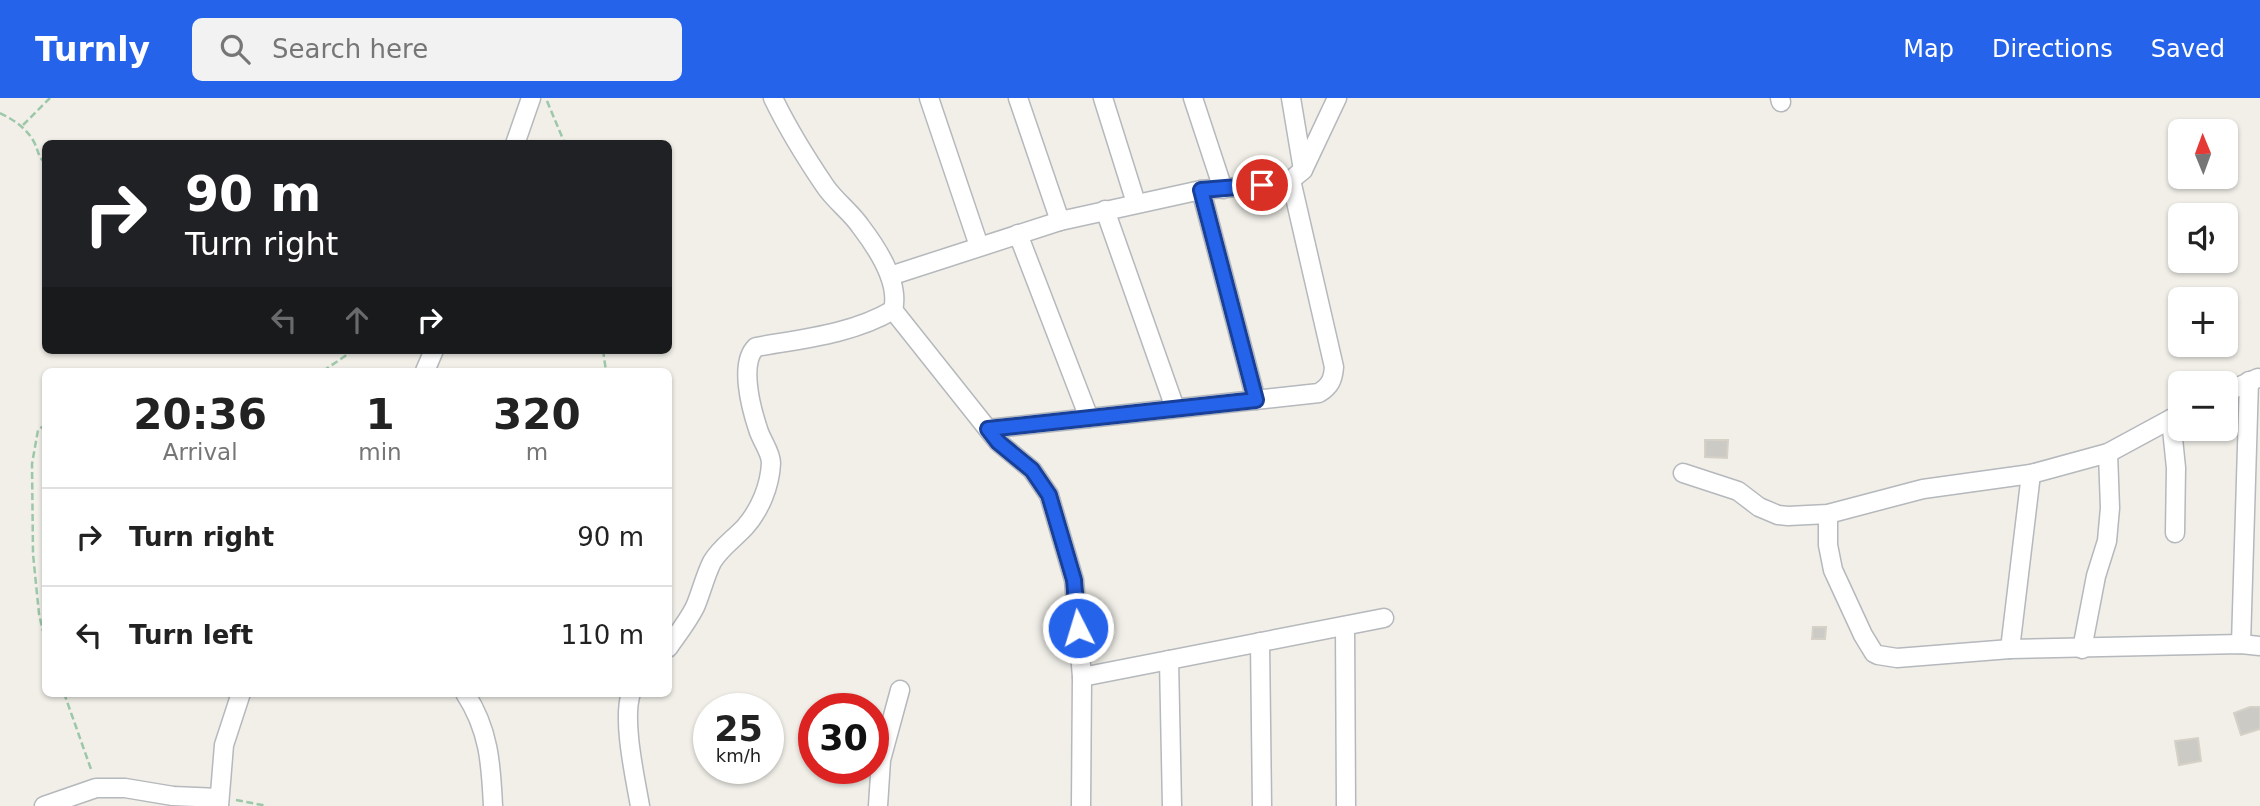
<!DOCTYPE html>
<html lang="en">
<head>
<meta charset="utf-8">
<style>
	:root { --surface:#fff; --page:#f2f2f2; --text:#222; --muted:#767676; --line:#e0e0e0; --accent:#2563eb }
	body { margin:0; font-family:"DejaVu Sans",sans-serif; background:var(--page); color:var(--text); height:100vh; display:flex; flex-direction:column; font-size:26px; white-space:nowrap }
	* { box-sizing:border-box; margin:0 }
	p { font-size:23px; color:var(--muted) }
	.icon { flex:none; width:38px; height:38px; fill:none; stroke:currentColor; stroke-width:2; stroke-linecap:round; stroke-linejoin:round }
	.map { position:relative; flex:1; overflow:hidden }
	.panel { position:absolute; left:42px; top:270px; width:630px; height:329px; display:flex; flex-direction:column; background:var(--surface); border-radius:10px; box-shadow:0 2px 5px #0004 }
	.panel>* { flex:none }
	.top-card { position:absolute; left:42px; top:42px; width:630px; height:214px; border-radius:10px; box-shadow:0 2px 5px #0004; background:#202124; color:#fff; overflow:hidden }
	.needle { width:46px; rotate:359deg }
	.tools { position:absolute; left:2168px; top:21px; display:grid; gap:14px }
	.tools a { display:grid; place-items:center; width:70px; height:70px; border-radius:10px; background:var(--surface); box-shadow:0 2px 5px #0004; font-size:35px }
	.speed { position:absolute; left:693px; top:595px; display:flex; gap:14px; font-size:35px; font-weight:700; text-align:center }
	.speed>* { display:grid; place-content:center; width:91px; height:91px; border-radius:50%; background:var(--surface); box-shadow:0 2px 5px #0004; line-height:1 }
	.speed small { font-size:18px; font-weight:400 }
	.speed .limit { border:10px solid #d22; background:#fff; color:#111 }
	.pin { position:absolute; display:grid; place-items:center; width:60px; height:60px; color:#fff; margin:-30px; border:4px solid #fff; border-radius:50%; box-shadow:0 2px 7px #0007 }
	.me { position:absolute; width:77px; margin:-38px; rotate:355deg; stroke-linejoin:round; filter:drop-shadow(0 0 5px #0008) }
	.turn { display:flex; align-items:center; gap:24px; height:147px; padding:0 28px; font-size:32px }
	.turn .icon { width:91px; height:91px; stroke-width:2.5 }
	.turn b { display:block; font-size:49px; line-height:60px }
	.lanes { display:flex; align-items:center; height:66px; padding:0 28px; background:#0003; justify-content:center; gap:35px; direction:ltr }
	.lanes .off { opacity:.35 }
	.eta { display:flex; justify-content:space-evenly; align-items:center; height:119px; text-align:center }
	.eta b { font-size:42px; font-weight:700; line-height:49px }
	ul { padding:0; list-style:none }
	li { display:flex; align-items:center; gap:21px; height:98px; padding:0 28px; border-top:2px solid var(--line) }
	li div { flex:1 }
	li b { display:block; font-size:26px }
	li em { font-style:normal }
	header { display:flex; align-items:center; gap:42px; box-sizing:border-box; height:98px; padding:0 35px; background:var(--accent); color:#fff }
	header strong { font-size:33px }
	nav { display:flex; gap:38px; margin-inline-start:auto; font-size:24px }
	.search { width:490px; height:63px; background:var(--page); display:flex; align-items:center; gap:18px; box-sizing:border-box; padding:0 24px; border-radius:10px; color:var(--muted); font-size:26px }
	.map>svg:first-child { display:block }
</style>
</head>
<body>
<header>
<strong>Turnly</strong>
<div class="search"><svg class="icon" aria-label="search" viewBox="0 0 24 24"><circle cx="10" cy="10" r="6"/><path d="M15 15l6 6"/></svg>Search here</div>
<nav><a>Map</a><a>Directions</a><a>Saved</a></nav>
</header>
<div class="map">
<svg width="2260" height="708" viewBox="0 0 2260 708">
	<rect width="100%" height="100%" fill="#f1efe8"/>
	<g fill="#cccac5" stroke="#d6d1c6" stroke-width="2">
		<path d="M1705,342H1728L1727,360L1705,359Z"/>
		<path d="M1813,529H1826L1825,541H1812Z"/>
		<path d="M2250,609H2260V631L2241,637L2234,615Z"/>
		<path d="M2198,640L2201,663L2179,667L2175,643Z"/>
	</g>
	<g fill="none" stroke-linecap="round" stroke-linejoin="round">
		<defs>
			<g id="street">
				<path d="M929,0L979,148"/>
				<path d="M1018,0L1060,123"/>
				<path d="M1103,0L1136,105"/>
				<path d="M1193,0L1223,91"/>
				<path d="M1291,0L1303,72"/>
				<path d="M1780,0L1781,4"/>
				<path d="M515,46L531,0"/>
				<path d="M1201,92L1256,302"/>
				<path d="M1105,112L1175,310"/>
				<path d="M1018,136L1089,320"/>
				<path d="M890,178L1060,123L1201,92L1262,87L1291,82L1303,72L1337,0"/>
				<path d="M893,212L998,344L1032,372L1049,397L1074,482L1082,579L1081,708"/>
				<path d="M425,273L434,252"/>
				<path d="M2226,294L2258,280"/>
				<path d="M2171,321L2176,370L2175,435"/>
				<path d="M988,331L1319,295C1330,288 1333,282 1334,269L1291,82"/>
				<path d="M1683,375L1738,393L1759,409L1778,417L1788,418L1828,416L1923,391L2031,376L2108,355L2180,316"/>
				<path d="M1828,416V447L1833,472L1863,537L1874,555L1878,557L1897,560L2010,551L2241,546L2260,548"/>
				<path d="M1345,528L1346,708"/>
				<path d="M1260,544L1262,708"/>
				<path d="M2241,546L2249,283"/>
				<path d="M668,550C677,537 688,523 695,509C701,495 705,478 712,464C720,450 734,441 745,429C760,412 770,388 771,365C771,354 761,342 758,331C751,310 739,265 756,249C801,241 853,236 893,212C900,185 877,150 861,129C851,114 835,103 825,88C806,60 788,31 773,0"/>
				<path d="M2010,551L2031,376"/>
				<path d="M2082,551L2096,478L2107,443L2110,410L2108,355"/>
				<path d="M1169,562L1172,708"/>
				<path d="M1082,579L1384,520"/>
				<path d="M465,595C489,632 491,665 493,708"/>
				<path d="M631,595C622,622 635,679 640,708"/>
				<path d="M44,708L96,690H125L173,698L219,700"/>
				<path d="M219,708L224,647L241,595"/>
				<path d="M878,708L881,662L900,592"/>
			</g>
		</defs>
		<use href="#street" stroke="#b5b8bc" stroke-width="21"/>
		<g stroke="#9cc7a9" stroke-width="2.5" stroke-dasharray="7 3.5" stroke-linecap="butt">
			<path d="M547,3L565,46"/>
			<path d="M0,15C14,22 28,31 35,46C39,55 38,59 46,66"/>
			<path d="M23,27L50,0"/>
			<path d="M603,252L606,273"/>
			<path d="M323,273L354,252"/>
			<path d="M46,326L38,332L32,366L33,456L39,516L46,546"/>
			<path d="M64,595L92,674"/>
			<path d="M236,702L267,708"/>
		</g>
		<use href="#street" stroke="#fff" stroke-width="18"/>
	</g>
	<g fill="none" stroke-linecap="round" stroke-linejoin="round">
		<defs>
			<path id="route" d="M1078,530L1074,482L1049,397L1032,372L998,344L988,331L1256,302L1201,92L1262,87"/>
		</defs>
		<use href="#route" stroke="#184099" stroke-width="18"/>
		<use href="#route" stroke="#2563eb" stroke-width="12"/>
	</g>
</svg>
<div class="tools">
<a><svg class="needle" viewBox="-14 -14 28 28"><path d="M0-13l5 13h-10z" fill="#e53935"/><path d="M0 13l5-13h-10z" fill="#767676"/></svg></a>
<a><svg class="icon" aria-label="sound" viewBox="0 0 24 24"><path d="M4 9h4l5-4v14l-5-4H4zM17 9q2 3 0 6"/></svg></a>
<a>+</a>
<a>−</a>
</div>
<div class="speed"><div>25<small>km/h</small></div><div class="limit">30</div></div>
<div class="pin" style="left:1262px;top:87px;background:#d93025"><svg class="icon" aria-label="arrive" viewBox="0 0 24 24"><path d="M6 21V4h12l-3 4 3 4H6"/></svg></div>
<svg class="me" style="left:1078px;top:530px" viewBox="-20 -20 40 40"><circle r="17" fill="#2563eb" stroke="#fff" stroke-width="3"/><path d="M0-11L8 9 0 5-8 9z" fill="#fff"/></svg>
<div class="top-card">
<div class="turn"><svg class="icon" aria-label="right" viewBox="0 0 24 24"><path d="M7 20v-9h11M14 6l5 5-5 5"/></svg><div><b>90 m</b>Turn right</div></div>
<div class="lanes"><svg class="icon off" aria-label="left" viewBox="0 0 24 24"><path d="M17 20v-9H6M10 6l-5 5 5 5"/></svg><svg class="icon off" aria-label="ahead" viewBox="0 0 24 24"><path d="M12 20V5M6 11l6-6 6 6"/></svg><svg class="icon" aria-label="right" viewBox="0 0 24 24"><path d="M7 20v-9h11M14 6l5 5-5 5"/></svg></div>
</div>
<section class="panel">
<div class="eta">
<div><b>20:36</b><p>Arrival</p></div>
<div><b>1</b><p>min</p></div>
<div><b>320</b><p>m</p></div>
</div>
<ul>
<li><svg class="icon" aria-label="right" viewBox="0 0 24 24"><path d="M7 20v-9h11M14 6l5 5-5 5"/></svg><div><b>Turn right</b></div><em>90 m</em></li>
<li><svg class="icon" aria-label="left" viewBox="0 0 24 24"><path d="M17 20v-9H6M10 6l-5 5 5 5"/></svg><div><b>Turn left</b></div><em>110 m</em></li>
</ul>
</section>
</div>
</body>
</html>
